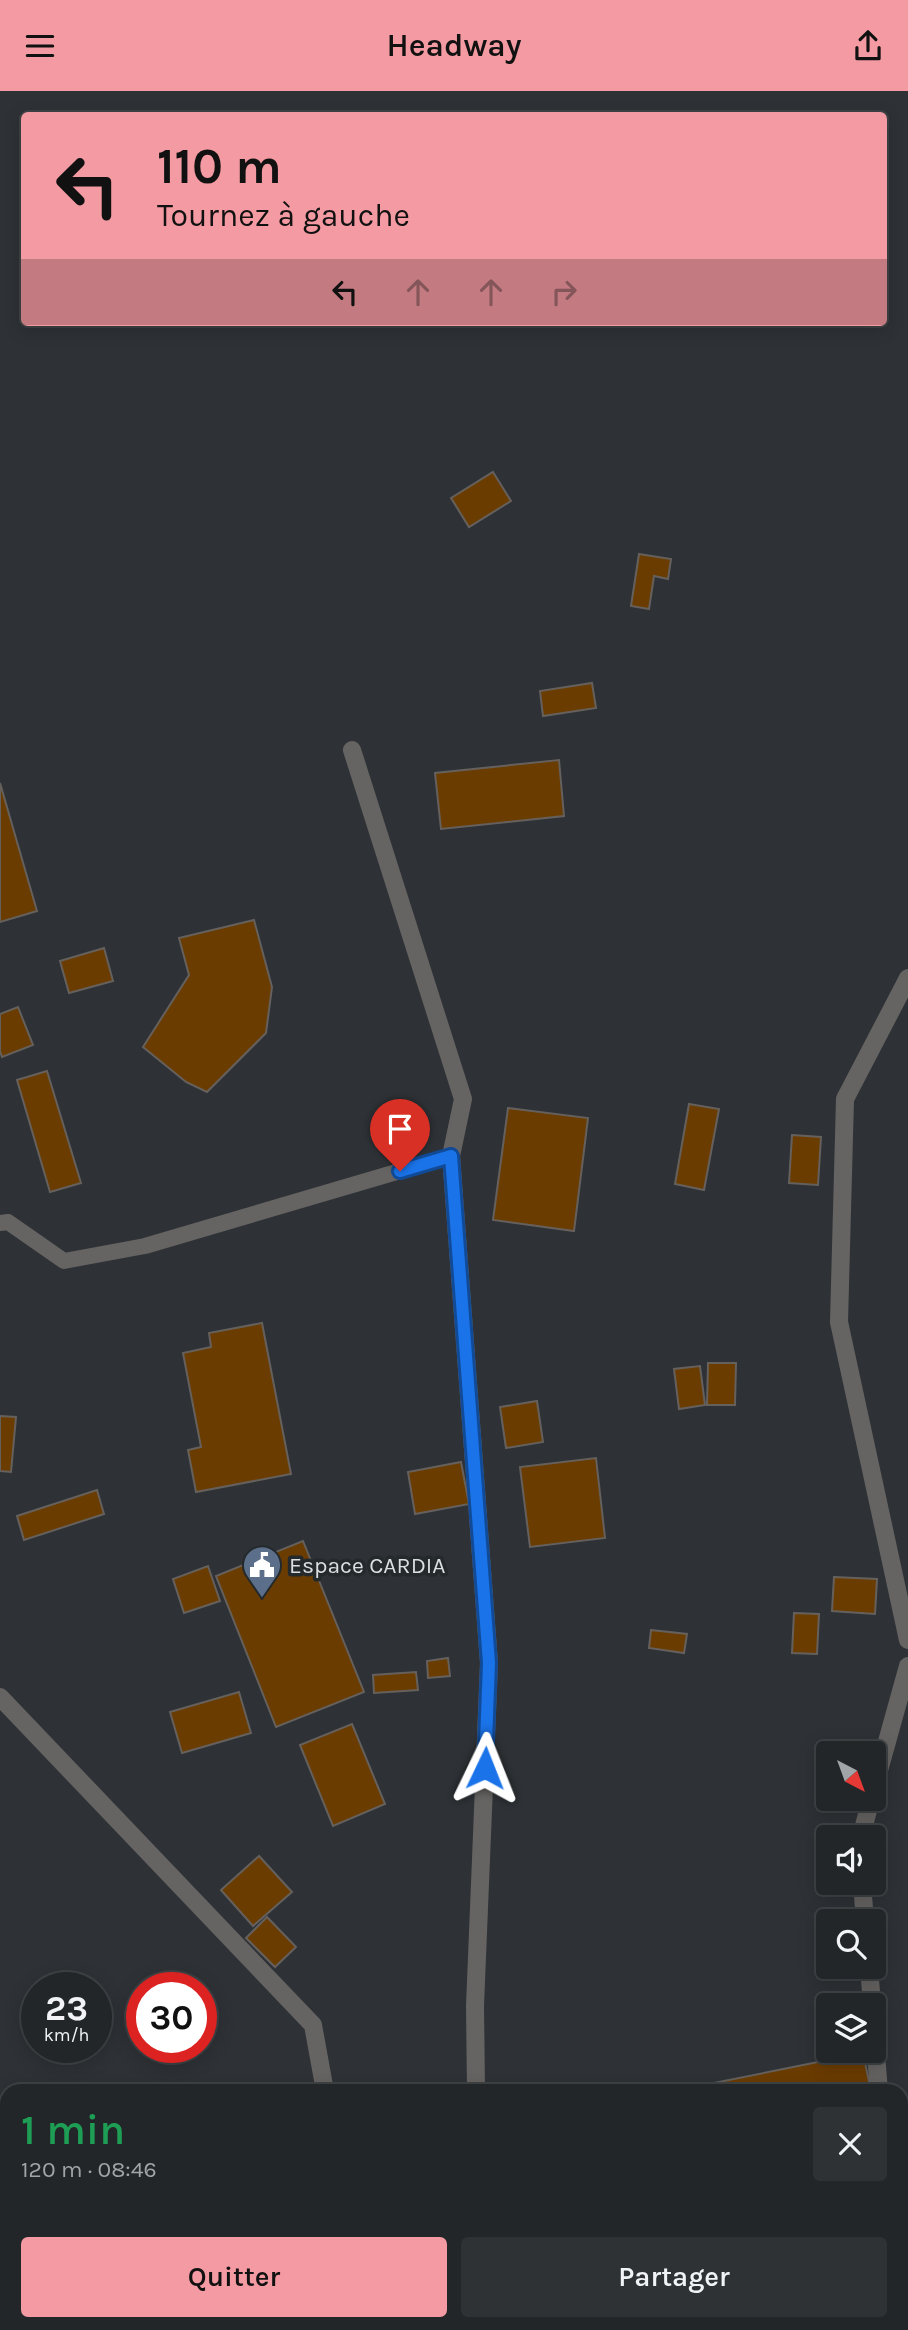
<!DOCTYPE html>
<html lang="fr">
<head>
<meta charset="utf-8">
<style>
	:root { --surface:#222628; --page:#2e3234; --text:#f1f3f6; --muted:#a2a5a8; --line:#3f4345; --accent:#f49aa2 }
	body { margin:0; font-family:Karla,sans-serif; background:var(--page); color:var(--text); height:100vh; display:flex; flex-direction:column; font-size:26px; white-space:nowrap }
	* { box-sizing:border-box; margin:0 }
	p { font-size:23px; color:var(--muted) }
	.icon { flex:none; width:38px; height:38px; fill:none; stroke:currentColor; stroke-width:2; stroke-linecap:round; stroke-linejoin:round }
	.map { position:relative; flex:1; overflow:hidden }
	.side { position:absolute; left:0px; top:1993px; width:908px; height:247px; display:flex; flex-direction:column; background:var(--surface); border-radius:21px 21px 0 0; box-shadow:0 4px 18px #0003,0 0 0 2px var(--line) }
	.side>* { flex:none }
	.guide { position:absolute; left:21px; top:21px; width:866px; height:214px; border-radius:7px; box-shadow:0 4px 18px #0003,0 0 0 2px var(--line); background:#f49aa2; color:#111; overflow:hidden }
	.needle { width:46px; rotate:139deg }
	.controls { position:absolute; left:816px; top:1650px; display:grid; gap:14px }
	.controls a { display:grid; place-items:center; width:70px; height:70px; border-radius:7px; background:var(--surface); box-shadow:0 4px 18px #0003,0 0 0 2px var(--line); font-size:35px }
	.speed { position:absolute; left:21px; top:1881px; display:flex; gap:14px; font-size:35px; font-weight:700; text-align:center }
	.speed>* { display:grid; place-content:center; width:91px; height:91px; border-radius:50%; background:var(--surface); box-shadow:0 4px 18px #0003,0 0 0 2px var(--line); line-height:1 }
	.speed small { font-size:18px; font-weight:400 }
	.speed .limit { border:10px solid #d22; background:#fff; color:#111 }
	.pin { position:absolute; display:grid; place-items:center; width:60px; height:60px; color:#fff; margin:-72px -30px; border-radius:50% 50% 50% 0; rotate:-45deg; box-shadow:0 0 7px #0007 }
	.pin .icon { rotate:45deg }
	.me { position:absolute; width:77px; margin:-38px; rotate:2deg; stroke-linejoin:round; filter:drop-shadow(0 0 5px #0008) }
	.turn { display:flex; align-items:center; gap:24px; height:147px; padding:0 21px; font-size:32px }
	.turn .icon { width:91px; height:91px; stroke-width:2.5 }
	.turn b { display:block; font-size:49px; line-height:60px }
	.lanes { display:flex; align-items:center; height:66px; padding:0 21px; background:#0003; justify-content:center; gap:35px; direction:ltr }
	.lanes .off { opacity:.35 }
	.round { display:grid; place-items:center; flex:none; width:74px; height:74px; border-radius:7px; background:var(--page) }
	.summary { display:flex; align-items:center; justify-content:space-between; height:119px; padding:0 21px }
	h1 { font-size:42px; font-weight:600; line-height:52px; color:#1e9e55 }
	.button { display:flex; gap:14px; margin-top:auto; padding:14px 21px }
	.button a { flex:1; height:80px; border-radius:7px; background:var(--accent); color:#111; font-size:28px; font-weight:600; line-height:80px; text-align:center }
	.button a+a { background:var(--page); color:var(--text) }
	header { display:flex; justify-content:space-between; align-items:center; height:91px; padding:0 21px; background:var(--accent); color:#111; font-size:32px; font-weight:600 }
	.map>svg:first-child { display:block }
</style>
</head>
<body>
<header><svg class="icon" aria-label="menu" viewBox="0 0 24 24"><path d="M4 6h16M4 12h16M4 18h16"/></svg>Headway<svg class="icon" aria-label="share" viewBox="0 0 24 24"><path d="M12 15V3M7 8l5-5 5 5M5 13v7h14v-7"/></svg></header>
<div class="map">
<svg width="908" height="2239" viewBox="0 0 908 2239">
	<rect width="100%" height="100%" fill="#2e3236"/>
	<g fill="#6b3c00" stroke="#65605c" stroke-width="2">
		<path d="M493,381L511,410L469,436L451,407Z"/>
		<path d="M639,463L671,468L668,488L654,485L649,518L631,515Z"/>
		<path d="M592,592L596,617L543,625L540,600Z"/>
		<path d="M559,669L564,725L441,738L435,682Z"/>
		<path d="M0,692L37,820L0,831Z"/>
		<path d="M254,829L272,896L266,942L207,1001L186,991L143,956L189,884L179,847Z"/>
		<path d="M104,857L113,890L69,902L60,870Z"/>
		<path d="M18,916L33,954L2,966L0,960V923Z"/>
		<path d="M47,980L81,1092L50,1101L17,989Z"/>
		<path d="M689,1013L719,1018L704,1099L675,1093Z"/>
		<path d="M508,1017L588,1027L574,1140L493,1129Z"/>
		<path d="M792,1044L821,1046L818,1094L789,1092Z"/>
		<path d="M262,1232L291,1383L196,1401L188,1359L201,1356L183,1262L211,1256L209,1242Z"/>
		<path d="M708,1272H736L735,1314H707Z"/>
		<path d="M700,1275L705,1314L679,1318L674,1278Z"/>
		<path d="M537,1310L543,1351L506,1357L500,1316Z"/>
		<path d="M0,1325L16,1326L11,1381L0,1380Z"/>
		<path d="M596,1367L605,1447L530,1456L520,1376Z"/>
		<path d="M461,1371L469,1413L415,1423L408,1381Z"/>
		<path d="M97,1399L104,1423L24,1449L17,1425Z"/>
		<path d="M303,1450L364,1601L276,1636L216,1485Z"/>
		<path d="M208,1475L220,1510L184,1522L173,1488Z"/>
		<path d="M834,1486L877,1488L875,1523L832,1520Z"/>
		<path d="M794,1522L819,1523L817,1563L792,1562Z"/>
		<path d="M651,1539L687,1543L684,1562L649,1557Z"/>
		<path d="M448,1567L450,1585L428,1587L427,1570Z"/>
		<path d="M416,1581L418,1599L374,1602L373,1584Z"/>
		<path d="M239,1601L251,1642L182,1662L170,1621Z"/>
		<path d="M352,1633L385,1713L333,1735L300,1654Z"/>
		<path d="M259,1765L292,1801L253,1835L221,1799Z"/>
		<path d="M267,1826L296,1856L275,1876L246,1847Z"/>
		<path d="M863,1962L871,2000H674Z"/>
		<path d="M626,2233H700L707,2239H622Z"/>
		<path d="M724,2233H817L812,2239H731Z"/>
		<path d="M841,2233H867L873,2239H838L836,2238Z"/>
	</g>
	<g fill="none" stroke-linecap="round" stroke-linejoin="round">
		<path stroke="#666462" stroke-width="16" d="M0,1132L8,1131L64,1170L145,1155L451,1065"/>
		<g stroke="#666462" stroke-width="18">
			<path d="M352,659L463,1008L451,1065L489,1572L475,1915L476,2000"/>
			<path d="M908,887L845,1008L839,1231L908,1549"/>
			<path d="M0,1606L313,1934L325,2000"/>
			<path d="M873,1701L908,1575"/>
			<path d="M861,1746L871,1708"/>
			<path d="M862,1792L865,1830"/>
			<path d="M869,1876L872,1914"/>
			<path d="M873,1928L879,2000"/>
			<path d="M554,2233L557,2239"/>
			<path d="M898,2233L899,2239"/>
			<path d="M233,2239L236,2233"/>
		</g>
	</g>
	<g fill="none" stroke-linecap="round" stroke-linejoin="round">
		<defs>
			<path id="route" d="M400,1080L451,1065L489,1572L485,1677"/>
		</defs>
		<use href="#route" stroke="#114b97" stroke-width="18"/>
		<use href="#route" stroke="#1a73e8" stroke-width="12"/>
	</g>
	<defs>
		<symbol id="civic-pin" viewBox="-11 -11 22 30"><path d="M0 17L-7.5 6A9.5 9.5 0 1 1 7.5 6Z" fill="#5c6f8a" stroke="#24292c"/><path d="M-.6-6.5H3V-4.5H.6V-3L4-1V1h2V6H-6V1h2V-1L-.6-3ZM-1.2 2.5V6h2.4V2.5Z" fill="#fff"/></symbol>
	</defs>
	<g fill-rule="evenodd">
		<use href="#civic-pin" x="240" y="1452" width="44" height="60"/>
	</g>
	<g text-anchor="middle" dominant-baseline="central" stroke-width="7" stroke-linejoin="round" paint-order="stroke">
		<g font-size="23" fill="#dcdfe2" stroke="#24292c" text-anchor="start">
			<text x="289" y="1474">Espace CARDIA</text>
		</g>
	</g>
</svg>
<div class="controls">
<a><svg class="needle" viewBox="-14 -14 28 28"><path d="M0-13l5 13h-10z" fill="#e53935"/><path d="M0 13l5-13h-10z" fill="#a2a5a8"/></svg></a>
<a><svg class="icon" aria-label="sound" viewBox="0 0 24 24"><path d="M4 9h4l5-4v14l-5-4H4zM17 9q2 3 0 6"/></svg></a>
<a><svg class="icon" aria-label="search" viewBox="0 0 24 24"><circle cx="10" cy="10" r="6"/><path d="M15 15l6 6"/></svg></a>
<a><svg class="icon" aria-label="layers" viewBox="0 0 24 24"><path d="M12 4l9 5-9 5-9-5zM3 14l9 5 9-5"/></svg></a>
</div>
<div class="speed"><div>23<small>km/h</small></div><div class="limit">30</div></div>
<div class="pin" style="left:400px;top:1080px;background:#d93025"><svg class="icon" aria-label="arrive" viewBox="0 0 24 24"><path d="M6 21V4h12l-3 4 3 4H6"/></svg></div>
<svg class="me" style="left:485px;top:1677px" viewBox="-20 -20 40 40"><path d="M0-17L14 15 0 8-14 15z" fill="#1a73e8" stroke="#fff" stroke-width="4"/></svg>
<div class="guide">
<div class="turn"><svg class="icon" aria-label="left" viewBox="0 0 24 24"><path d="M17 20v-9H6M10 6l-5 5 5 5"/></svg><div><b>110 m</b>Tournez à gauche</div></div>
<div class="lanes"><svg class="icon" aria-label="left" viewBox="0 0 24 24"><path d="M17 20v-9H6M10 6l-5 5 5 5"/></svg><svg class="icon off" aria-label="ahead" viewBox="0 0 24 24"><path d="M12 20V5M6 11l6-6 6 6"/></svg><svg class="icon off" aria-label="ahead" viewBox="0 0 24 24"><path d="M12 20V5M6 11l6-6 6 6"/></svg><svg class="icon off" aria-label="right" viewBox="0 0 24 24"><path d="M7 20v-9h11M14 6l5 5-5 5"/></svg></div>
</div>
<section class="side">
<div class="summary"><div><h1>1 min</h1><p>120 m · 08:46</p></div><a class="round"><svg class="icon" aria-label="close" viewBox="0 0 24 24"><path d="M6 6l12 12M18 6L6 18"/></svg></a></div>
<div class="button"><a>Quitter</a><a>Partager</a></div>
</section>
</div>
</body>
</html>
